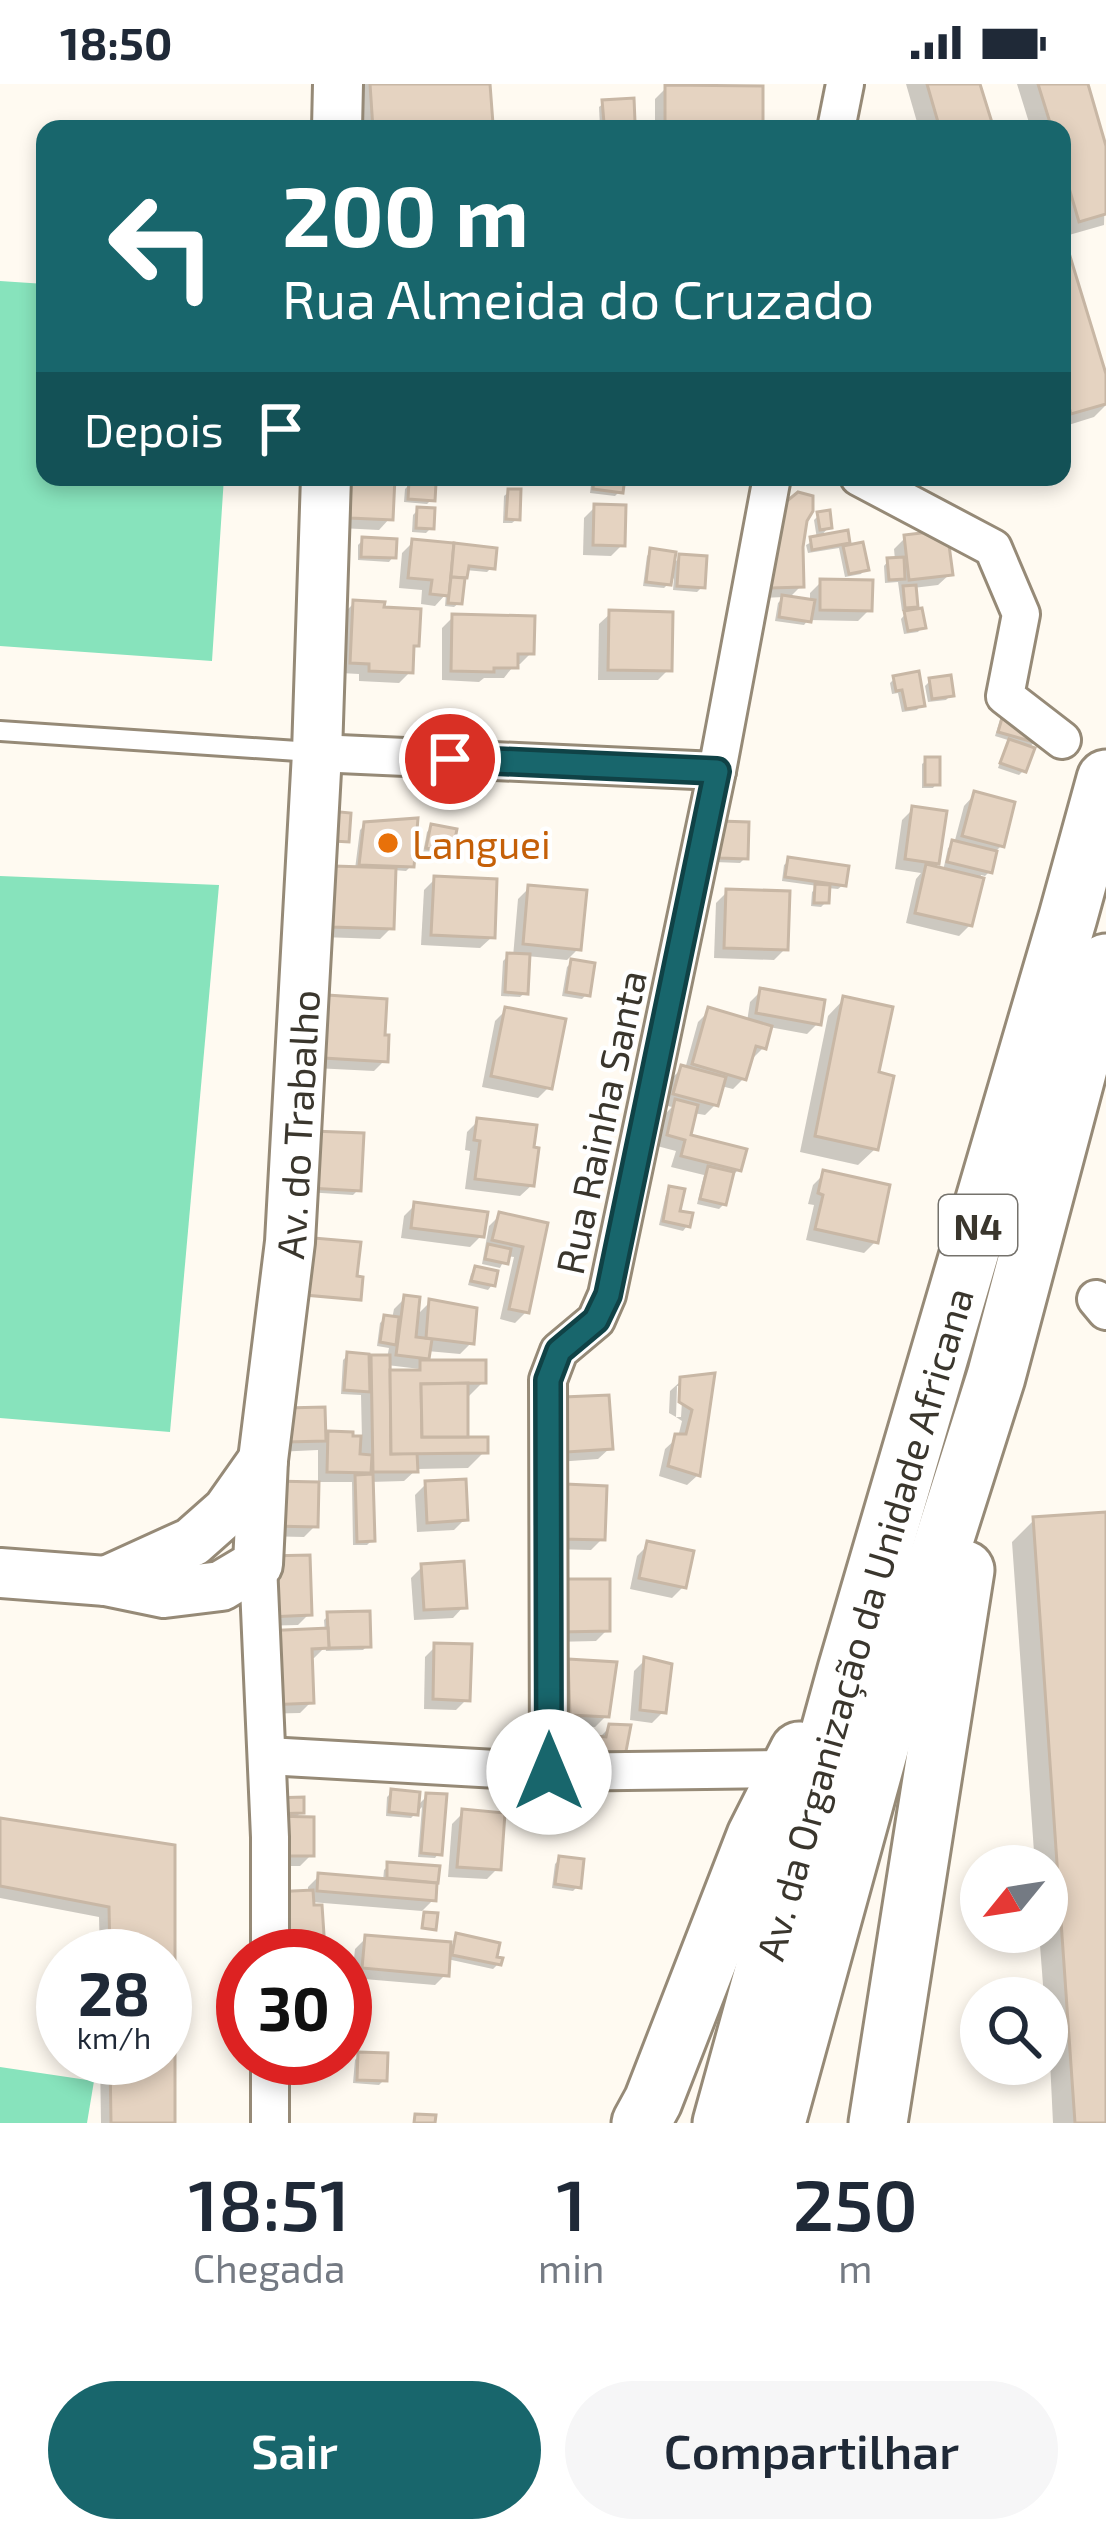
<!DOCTYPE html>
<html lang="pt">
<head>
<meta charset="utf-8">
<style>
	:root { --surface:#fff; --page:#f6f6f7; --text:#1f2937; --muted:#747a83; --accent:#18666c }
	body { margin:0; font-family:"Exo 2",sans-serif; background:var(--page); color:var(--text); height:100vh; display:flex; flex-direction:column; font-size:45px; white-space:nowrap }
	* { box-sizing:border-box; margin:0 }
	p { font-size:39px; color:var(--muted) }
	.icon { flex:none; width:66px; height:66px; fill:none; stroke:currentColor; stroke-width:2; stroke-linecap:round; stroke-linejoin:round }
	.map { position:relative; height:2039px; overflow:hidden }
	.side { display:flex; flex-direction:column; background:var(--surface); flex:1 }
	.side>* { flex:none }
	.hud { position:absolute; left:36px; top:36px; width:1035px; height:366px; border-radius:24px; box-shadow:0 6px 18px #0003; background:#18666c; color:#fff; overflow:hidden }
	.needle { width:78px; rotate:240deg }
	.controls { position:absolute; left:960px; top:1761px; display:grid; gap:24px }
	.controls a { display:grid; place-items:center; width:108px; height:108px; border-radius:50%; background:var(--surface); box-shadow:0 6px 18px #0003; font-size:60px }
	.speed { position:absolute; left:36px; top:1845px; display:flex; gap:24px; font-size:60px; font-weight:700; text-align:center }
	.speed>* { display:grid; place-content:center; width:156px; height:156px; border-radius:50%; background:var(--surface); box-shadow:0 6px 18px #0003; line-height:1 }
	.speed small { font-size:30px; font-weight:400 }
	.speed .limit { border:18px solid #d22; background:#fff; color:#111 }
	.pin { position:absolute; display:grid; place-items:center; width:102px; height:102px; color:#fff; margin:-51px; border:6px solid #fff; border-radius:50%; box-shadow:0 3px 12px #0007 }
	.me { position:absolute; width:132px; margin:-66px; rotate:0deg; stroke-linejoin:round; filter:drop-shadow(0 0 9px #0008) }
	.turn { display:flex; align-items:center; gap:42px; height:252px; padding:0 48px; font-size:54px }
	.turn .icon { width:156px; height:156px; stroke-width:2.5 }
	.turn b { display:block; font-size:84px; line-height:102px }
	.then { display:flex; align-items:center; height:114px; padding:0 48px; background:#0003; gap:24px; font-size:45px }
	.eta { display:flex; justify-content:space-evenly; align-items:center; height:204px; text-align:center }
	.eta b { font-size:72px; font-weight:600; line-height:84px }
	.button { display:flex; gap:24px; margin-top:auto; padding:24px 48px }
	.button a { flex:1; height:138px; border-radius:72px; background:var(--accent); color:#fff; font-size:48px; font-weight:600; line-height:138px; text-align:center }
	.button a+a { background:var(--page); color:var(--text) }
	.status { display:flex; justify-content:space-between; align-items:center; height:84px; padding:0 60px; background:var(--surface); direction:ltr }
	.status svg { height:33px; fill:currentColor }
	.map>svg:first-child { display:block }
</style>
</head>
<body>
<div class="status"><b>18:50</b><svg viewBox="0 0 49 12"><path d="M0 12V9h3v3zM5 12V6h3v6zM10 12V3h3v9zM15 12V0h3v12zM26 1h20v11H26zM47 4h2v5h-2z"/></svg></div>
<div class="map">
<svg width="1106" height="2039" viewBox="0 0 1106 2039">
	<rect width="100%" height="100%" fill="#fffaf1"/>
	<g fill="#87e3bc">
		<path d="M0,197L45,200V393H224L212,577L0,562Z"/>
		<path d="M0,792L219,801L170,1348L0,1334Z"/>
		<path d="M0,1983L94,1997L87,2039H0Z"/>
	</g>
	<g fill="#0003" fill-rule="evenodd">
		<path d="M353,0H487L489,39L484,45H356Z"/>
		<path d="M906,0H977L990,45H919Z"/>
		<path d="M1017,0H1084L1106,73L1104,141L1062,153V45H1031Z"/>
		<path d="M666,4L760,39L754,45H655V15Z"/>
		<path d="M604,19L632,37L628,42L600,43L599,23Z"/>
		<path d="M1062,156L1106,301V321L1094,333L1062,343Z"/>
		<path d="M342,393H392L390,434L379,446L340,444Z"/>
		<path d="M415,393H435L428,401L432,415L427,420L404,418L405,405L410,400H414Z"/>
		<path d="M592,393H622L620,407L615,412L590,409Z"/>
		<path d="M632,393H656L657,395L652,400L633,401Z"/>
		<path d="M509,408L517,435L512,439H503L504,412Z"/>
		<path d="M595,423L622,461L611,472L583,471L584,434Z"/>
		<path d="M418,426L431,444L426,449L412,448L413,431Z"/>
		<path d="M819,431L829,443L818,455L845,450L848,464L865,485L861,490L845,493L839,464L808,469L806,461L817,455L814,436Z"/>
		<path d="M772,436H804L801,502L788,515L810,518V509L821,498L869,526L858,537L808,536L804,541L775,537L778,519L784,513L761,514Z"/>
		<path d="M905,454L950,490L938,501L913,504L915,522L907,530L922,543L918,548L904,550L901,535L909,526L902,527L898,498L885,499L884,482L888,477L895,476L894,465Z"/>
		<path d="M363,456L393,473L389,478L358,476V461Z"/>
		<path d="M413,458L494,466L492,483L487,488L465,486L459,519L454,523L445,522L446,510L435,522L421,520L422,506L399,504L402,469Z"/>
		<path d="M651,467L671,482L680,473L702,503L697,508L673,506L674,494L664,504L643,502L647,472Z"/>
		<path d="M354,519L416,561L411,566L410,588L399,599L359,597V590L340,589L343,530Z"/>
		<path d="M611,529L669,585L658,596H598L599,540Z"/>
		<path d="M453,533L531,569L520,580H515L504,594H484L479,598L442,596V544Z"/>
		<path d="M895,594L921,621L917,626L902,628L898,609L892,610L890,599Z"/>
		<path d="M930,597L951,611L946,616L928,618L925,602Z"/>
		<path d="M1005,627L1035,658L1027,665L1024,686L1019,691L998,684L1005,664L1011,657L995,652L1001,632Z"/>
		<path d="M927,676L937,699L933,704H922V680Z"/>
		<path d="M975,710L1001,762L994,769L990,787L985,792L981,791L970,841L959,852L906,839L916,795L921,789L895,785L902,736L913,725L936,779L931,784L943,787L948,764L954,760L964,722Z"/>
		<path d="M365,741L411,782L406,787L393,786L391,844L380,855L321,853L355,785L360,746Z"/>
		<path d="M432,743L449,769L444,774L423,769L427,748Z"/>
		<path d="M716,745L745,774L740,779L715,778Z"/>
		<path d="M789,777L843,801L838,805L827,804L826,818L821,823L811,822L812,808L818,802L782,797L784,781Z"/>
		<path d="M435,795L492,853L480,864L421,861L424,806Z"/>
		<path d="M529,804L578,865L567,876L527,872L525,909L520,913L501,912L503,877L508,872L513,873L518,815Z"/>
		<path d="M727,808L785,865L774,876L714,874L716,819Z"/>
		<path d="M572,878L587,910L582,915L562,912L567,883Z"/>
		<path d="M761,907L818,939L807,950L769,943L763,964L752,975L744,994L733,1005L721,1002L716,1020L705,1031L693,1029L687,1053L738,1086L729,1095L724,1120L719,1125L697,1120L704,1091L671,1083L676,1067L657,1062L665,1030L672,1023L664,1021L671,995L682,984L685,985L698,938L709,927L747,938L750,918Z"/>
		<path d="M844,915L876,990L875,1065L858,1081L800,1068L828,932Z"/>
		<path d="M317,926L385,976L374,987L314,984Z"/>
		<path d="M506,926L549,1003L538,1014L482,1003L495,937Z"/>
		<path d="M478,1037L532,1101L520,1112L465,1105L470,1067L465,1066L467,1048Z"/>
		<path d="M308,1055L358,1106L353,1111L306,1108Z"/>
		<path d="M824,1090L875,1158L864,1169L806,1156L814,1121L808,1120L813,1101Z"/>
		<path d="M670,1105L677,1129L687,1142L683,1147L659,1141L666,1110Z"/>
		<path d="M415,1121L481,1152L470,1163L401,1154L404,1132Z"/>
		<path d="M500,1131L545,1142L526,1228L515,1239L500,1235L514,1173L506,1172L500,1184L482,1180L489,1142Z"/>
		<path d="M476,1185L492,1201L488,1206L468,1201L471,1190Z"/>
		<path d="M405,1214L415,1233L430,1218L471,1259L460,1270L427,1267V1273L420,1280L483,1298L465,1316V1352L485,1367L468,1384L417,1385L404,1397L370,1398L372,1456L367,1461H353L352,1398H318V1366L276,1368L275,1338L323,1350L350,1351V1355L362,1356L361,1311L341,1310L343,1276L348,1271L367,1279L372,1274H387L389,1264L377,1262L380,1239L385,1234L392,1235L394,1225ZM387,1281L420,1285V1289L387,1294Z"/>
		<path d="M712,1293L698,1391L687,1401L659,1392L665,1365L678,1353L682,1337L676,1333H681L683,1302H677L676,1333L669,1329L670,1307L682,1296Z"/>
		<path d="M554,1327L610,1364L598,1375L557,1378Z"/>
		<path d="M426,1400L465,1435L454,1446L417,1448L415,1411Z"/>
		<path d="M566,1403L602,1455L591,1466L553,1465Z"/>
		<path d="M262,1411L315,1442L304,1453L261,1452Z"/>
		<path d="M1106,1431V2039H1053L1047,1914H1044L1039,1848H1047V1782H1035L1012,1458L1034,1436Z"/>
		<path d="M648,1461L683,1503L672,1514L630,1505L637,1472Z"/>
		<path d="M422,1483L464,1522L453,1534L414,1536L411,1494Z"/>
		<path d="M256,1486L309,1530L298,1541L259,1542Z"/>
		<path d="M562,1498L607,1546L596,1557L552,1558Z"/>
		<path d="M329,1531L368,1561L363,1566L326,1567L325,1563L314,1574H309L311,1618L300,1629L257,1630L325,1548L324,1536Z"/>
		<path d="M436,1562L467,1615L456,1626L424,1625L425,1573Z"/>
		<path d="M645,1576L663,1628L652,1639L630,1636L634,1587Z"/>
		<path d="M569,1578L606,1632L595,1643L572,1642L571,1653L598,1655L610,1643L628,1644L548,1687L558,1589Z"/>
		<path d="M392,1708L416,1723L427,1712L439,1769L435,1774L418,1773L422,1723L411,1734L386,1732L387,1713Z"/>
		<path d="M267,1722L301,1728L294,1735L311,1771L300,1782H262Z"/>
		<path d="M463,1729L498,1784L487,1795L448,1793L452,1740Z"/>
		<path d="M0,1737L172,1764V2039H101L100,1974H165V1872H100L99,1833L0,1814Z"/>
		<path d="M560,1775L578,1802L573,1807L552,1804L555,1780Z"/>
		<path d="M389,1781L435,1797L433,1816L422,1827L311,1818L322,1865L315,1872H265L308,1809V1803L319,1792L383,1797L384,1786Z"/>
		<path d="M457,1852L498,1880L493,1885L447,1875L446,1890L435,1901L352,1894L355,1865L366,1854L452,1861Z"/>
		<path d="M243,1932V1953L234,1952L232,1937L237,1933Z"/>
		<path d="M359,1971L384,1996L379,2001L353,1999L355,1976Z"/>
		<path d="M302,1974H340V1977L335,1981H302Z"/>
	</g>
	<g fill="#e5d3c1" stroke="#c8b7a5" stroke-width="3">
		<path d="M370,0H490L493,40L373,45Z"/>
		<path d="M927,0H980L994,45H940Z"/>
		<path d="M1038,0H1088L1106,62V130L1079,138L1062,80V45H1052Z"/>
		<path d="M665,1L763,2V40L665,39Z"/>
		<path d="M634,14L635,38L604,39L602,16Z"/>
		<path d="M1062,146L1106,290V320L1071,330L1062,300Z"/>
		<path d="M351,393H395L393,436L350,434Z"/>
		<path d="M594,393H625L623,409L593,405Z"/>
		<path d="M409,397L436,399L435,417L408,415Z"/>
		<path d="M508,405H521L520,436L506,435Z"/>
		<path d="M798,408L813,412V427L807,437L803,463L804,503L770,504L782,421Z"/>
		<path d="M594,420L626,421L625,462L593,461Z"/>
		<path d="M417,423L435,424L434,445L416,444Z"/>
		<path d="M830,426L832,444L820,446L817,428Z"/>
		<path d="M848,446L850,459L812,466L810,453Z"/>
		<path d="M947,446L953,491L909,496L904,451Z"/>
		<path d="M362,453L397,455L396,474L361,473Z"/>
		<path d="M412,455L454,459L449,512L430,510L432,496L408,494Z"/>
		<path d="M863,458L869,486L849,490L843,462Z"/>
		<path d="M454,459L497,464L495,485L469,482L467,494L451,493Z"/>
		<path d="M650,464L676,468L671,501L646,498Z"/>
		<path d="M679,470L707,472L705,504L677,502Z"/>
		<path d="M904,473L905,495L889,496L887,474Z"/>
		<path d="M451,493L465,494L462,520L448,519Z"/>
		<path d="M820,495L873,496L872,527L820,526Z"/>
		<path d="M916,501L918,523L905,524L903,502Z"/>
		<path d="M782,511L815,516L811,538L779,533Z"/>
		<path d="M353,516L385,518L384,523L421,525L419,562H414L413,589L369,587V580L350,579Z"/>
		<path d="M922,524L926,544L908,547L904,527Z"/>
		<path d="M609,526L673,528L672,587L608,586Z"/>
		<path d="M452,530L535,532L534,570H518V584H494V588L451,587Z"/>
		<path d="M919,587L925,622L906,625L902,606L896,607L893,592Z"/>
		<path d="M951,591L954,612L932,615L929,594Z"/>
		<path d="M1005,624L1037,659L998,648Z"/>
		<path d="M1009,655L1035,664L1026,688L1000,679Z"/>
		<rect x="925" y="673" width="15" height="28"/>
		<path d="M974,707L1015,718L1004,763L962,752Z"/>
		<path d="M912,722L947,727L939,780L905,775Z"/>
		<path d="M319,726L351,729L349,758L316,756Z"/>
		<path d="M418,734L414,783L359,781L364,738Z"/>
		<path d="M719,737L749,738L748,775L719,774Z"/>
		<path d="M431,740L457,745L452,770L426,764Z"/>
		<path d="M952,756L997,767L992,789L947,778Z"/>
		<path d="M788,773L849,782L846,802L785,793Z"/>
		<path d="M926,780L984,794L972,842L915,829Z"/>
		<path d="M333,782L396,784L394,845L331,843Z"/>
		<path d="M434,792L497,795L495,854L431,851Z"/>
		<path d="M815,800L830,801L829,819H814Z"/>
		<path d="M528,801L587,806L581,866L523,860Z"/>
		<path d="M726,805L790,807L788,866L724,864Z"/>
		<path d="M507,869L530,870L528,910L505,908Z"/>
		<path d="M571,875L595,879L590,912L566,908Z"/>
		<path d="M760,904L825,916L821,941L756,929Z"/>
		<path d="M327,911L387,915L385,951H389L388,978L324,974Z"/>
		<path d="M843,912L893,923L879,988L894,992L878,1066L815,1052Z"/>
		<path d="M505,923L566,935L552,1005L491,992Z"/>
		<path d="M708,923L772,942L766,965L756,962L746,996L692,980Z"/>
		<path d="M681,981L726,993L718,1022L673,1010Z"/>
		<path d="M675,1015L698,1021L691,1051L747,1065L741,1087L681,1072L685,1056L667,1051Z"/>
		<path d="M477,1034L537,1041L534,1063L539,1064L534,1102L475,1095L480,1057L474,1056Z"/>
		<path d="M312,1047L364,1049L361,1107L309,1104Z"/>
		<path d="M708,1082L734,1088L726,1121L700,1115Z"/>
		<path d="M823,1086L890,1101L878,1159L815,1145L823,1111L818,1109Z"/>
		<path d="M669,1102L685,1105L680,1127L693,1129L690,1143L663,1137Z"/>
		<path d="M414,1118L488,1128L484,1153L411,1144Z"/>
		<path d="M499,1128L548,1139L529,1229L509,1225L523,1163L492,1156Z"/>
		<path d="M302,1153L361,1158L357,1192L363,1193L361,1216L305,1211Z"/>
		<path d="M488,1160L511,1165L508,1180L485,1175Z"/>
		<path d="M475,1182L498,1187L495,1202L471,1197Z"/>
		<path d="M404,1211L420,1213L416,1253L432,1255L429,1275L396,1271Z"/>
		<path d="M429,1215L477,1224L474,1260L426,1254Z"/>
		<path d="M384,1231L399,1233L396,1261L380,1258Z"/>
		<path d="M347,1268L369,1270L370,1308L344,1306Z"/>
		<path d="M371,1271H390L391,1370L417,1369L418,1388H373Z"/>
		<path d="M420,1276H486V1299L421,1300L422,1353H488V1369L391,1370L390,1286H420Z"/>
		<path d="M715,1289L700,1392L668,1382L675,1350H686L692,1326L679,1318L680,1293Z"/>
		<path d="M468,1299V1353H422L421,1300Z"/>
		<path d="M609,1311L613,1365L567,1368L564,1313Z"/>
		<path d="M325,1323L326,1357L286,1358L285,1324Z"/>
		<path d="M328,1347L353,1348V1352H361L360,1370L372,1371L371,1389L327,1388Z"/>
		<path d="M373,1390L375,1457L357,1458L355,1391Z"/>
		<path d="M466,1395L468,1436L427,1439L425,1397Z"/>
		<path d="M272,1397L319,1398L318,1443L271,1442Z"/>
		<path d="M565,1400L607,1402L605,1456L562,1455Z"/>
		<path d="M1106,1428V2039H1075L1033,1433Z"/>
		<path d="M647,1457L694,1467L686,1504L639,1494Z"/>
		<path d="M310,1471L312,1531L268,1533L266,1472Z"/>
		<path d="M464,1477L467,1524L424,1526L421,1480Z"/>
		<path d="M561,1495H610V1547L561,1548Z"/>
		<path d="M370,1527L371,1563L329,1564L327,1528Z"/>
		<path d="M328,1544L329,1564L312,1565L314,1619L267,1621L263,1547Z"/>
		<path d="M434,1559L472,1560L470,1617L433,1615Z"/>
		<path d="M644,1573L672,1580L666,1629L640,1626Z"/>
		<path d="M568,1575L617,1578L609,1633L570,1631Z"/>
		<path d="M560,1632L576,1635L574,1650L606,1653L609,1640L631,1641L623,1683L557,1677Z"/>
		<path d="M391,1705L420,1708L418,1731L389,1728Z"/>
		<path d="M426,1709L447,1710L442,1771L421,1769Z"/>
		<path d="M304,1713V1729L271,1730V1714Z"/>
		<path d="M462,1725L505,1729L501,1786L457,1783Z"/>
		<path d="M272,1732L314,1733V1772H272Z"/>
		<path d="M0,1734L175,1761V2039H111L110,1974H165V1872H110L109,1823L0,1802Z"/>
		<path d="M559,1772L584,1775L581,1804L555,1800Z"/>
		<path d="M387,1778L440,1782L438,1799L387,1794Z"/>
		<path d="M318,1789L437,1799L436,1817L317,1807Z"/>
		<path d="M313,1806L314,1821H322L325,1866L275,1868L272,1808Z"/>
		<path d="M424,1828L438,1829L436,1846L422,1844Z"/>
		<path d="M456,1849L500,1859L497,1873L503,1874L501,1881L452,1871Z"/>
		<path d="M365,1851L451,1858L449,1892L362,1884Z"/>
		<path d="M358,1968L388,1969L387,1997L357,1996Z"/>
		<path d="M415,2030L436,2031L435,2039H414Z"/>
	</g>
	<g fill="none" stroke-linecap="round" stroke-linejoin="round">
		<defs>
			<path id="service" d="M0,647L312,668"/>
			<g id="minor">
				<path d="M836,45L845,0"/>
				<path d="M859,393L993,464L1021,530L1005,612L1062,656"/>
				<path d="M317,669L717,687"/>
				<path d="M1096,1215L1106,1227"/>
				<path d="M258,1480L270,1753V1872"/>
				<path d="M267,1672L549,1688L789,1685"/>
				<path d="M549,1688L548,1296L559,1267L596,1236L607,1211L717,687L772,393"/>
				<path d="M270,1974V2039"/>
			</g>
			<g id="secondary">
				<path d="M337,45L338,0"/>
				<path id="s1" d="M0,1489L106,1497L164,1509L221,1502L258,1480L263,1376L290,1158L317,669L326,393"/>
				<path d="M106,1497L192,1458L227,1427L263,1376"/>
			</g>
			<g id="trunk">
				<path d="M641,2039L653,2017L756,1752L799,1667"/>
				<path id="s2" d="M722,2039L847,1586L1068,833L1106,695"/>
				<path d="M776,2039L887,1636L996,1293L1106,879"/>
				<path d="M878,2039L965,1486"/>
			</g>
		</defs>
		<use href="#service" stroke="#968a77" stroke-width="24"/>
		<use href="#minor" stroke="#968a77" stroke-width="42"/>
		<use href="#secondary" stroke="#968a77" stroke-width="54"/>
		<use href="#trunk" stroke="#968a77" stroke-width="63"/>
		<use href="#service" stroke="#fff" stroke-width="18"/>
		<use href="#minor" stroke="#fff" stroke-width="36"/>
		<use href="#secondary" stroke="#fff" stroke-width="48"/>
		<use href="#trunk" stroke="#fff" stroke-width="57"/>
	</g>
	<g fill="none" stroke-linecap="round" stroke-linejoin="round">
		<defs>
			<path id="route" d="M450,675L717,687L608,1211L596,1236L559,1267L548,1296L549,1688"/>
		</defs>
		<use href="#route" stroke="#104246" stroke-width="30"/>
		<use href="#route" stroke="#18666c" stroke-width="21"/>
	</g>
	<circle fill="#e8710a" stroke="#fff" stroke-width="4.5" cx="388" cy="759" r="12"/>
	<g text-anchor="middle" dominant-baseline="central" stroke-width="9" stroke-linejoin="round" paint-order="stroke">
		<rect fill="#fff" stroke="#75726c" stroke-width="3" x="939" y="1111" width="78" height="60" rx="9"/>
		<g font-size="36" font-weight="bold" fill="#3a362d">
			<text x="978" y="1141">N4</text>
		</g>
		<g font-size="39" fill="#c56008" stroke="#fff" text-anchor="start">
			<text x="412" y="759">Languei</text>
		</g>
		<g font-size="39" fill="#3a362d" stroke="#fff">
			<text transform="translate(600 1038) rotate(-78)">Rua Rainha Santa</text>
			<text stroke="none"><textPath href="#s1" startOffset="708">Av. do Trabalho</textPath></text>
			<text stroke="none"><textPath href="#s2" startOffset="519">Av. da Organização da Unidade Africana</textPath></text>
		</g>
	</g>
</svg>
<div class="controls">
<a><svg class="needle" viewBox="-14 -14 28 28"><path d="M0-13l5 13h-10z" fill="#e53935"/><path d="M0 13l5-13h-10z" fill="#747a83"/></svg></a>
<a><svg class="icon" aria-label="search" viewBox="0 0 24 24"><circle cx="10" cy="10" r="6"/><path d="M15 15l6 6"/></svg></a>
</div>
<div class="speed"><div>28<small>km/h</small></div><div class="limit">30</div></div>
<div class="pin" style="left:450px;top:675px;background:#d93025"><svg class="icon" aria-label="arrive" viewBox="0 0 24 24"><path d="M6 21V4h12l-3 4 3 4H6"/></svg></div>
<svg class="me" style="left:549px;top:1688px" viewBox="-20 -20 40 40"><circle r="19" fill="#fff"/><path d="M0-13L10 11 0 6-10 11z" fill="#18666c"/></svg>
<div class="hud">
<div class="turn"><svg class="icon" aria-label="left" viewBox="0 0 24 24"><path d="M17 20v-9H6M10 6l-5 5 5 5"/></svg><div><b>200 m</b>Rua Almeida do Cruzado</div></div>
<div class="then">Depois<svg class="icon" aria-label="arrive" viewBox="0 0 24 24"><path d="M6 21V4h12l-3 4 3 4H6"/></svg></div>
</div>
</div>
<section class="side">
<div class="eta">
<div><b>18:51</b><p>Chegada</p></div>
<div><b>1</b><p>min</p></div>
<div><b>250</b><p>m</p></div>
</div>
<div class="button"><a>Sair</a><a>Compartilhar</a></div>
</section>
</body>
</html>
